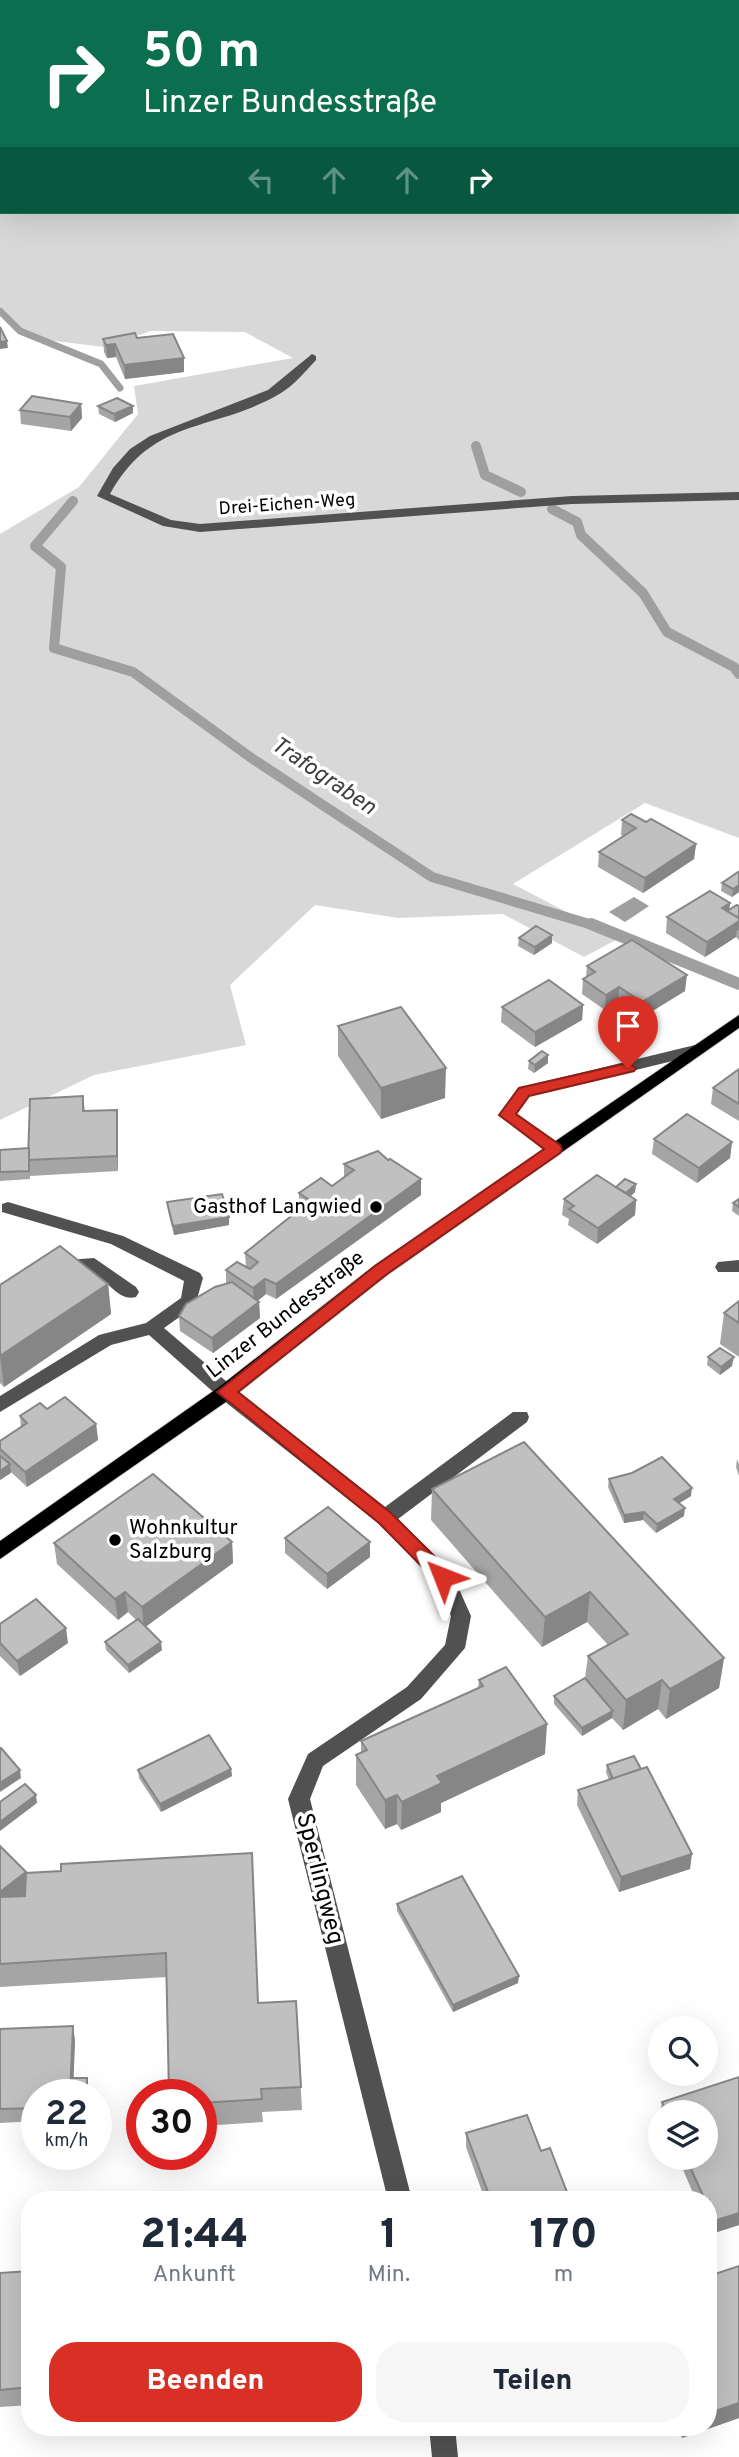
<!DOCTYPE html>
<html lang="de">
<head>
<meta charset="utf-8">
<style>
	:root { --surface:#fff; --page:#f6f6f7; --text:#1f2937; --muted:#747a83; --accent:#d93025 }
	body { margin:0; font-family:Overpass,sans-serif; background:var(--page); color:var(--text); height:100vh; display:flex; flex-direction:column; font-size:26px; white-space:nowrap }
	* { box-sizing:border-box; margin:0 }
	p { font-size:23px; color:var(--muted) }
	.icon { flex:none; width:38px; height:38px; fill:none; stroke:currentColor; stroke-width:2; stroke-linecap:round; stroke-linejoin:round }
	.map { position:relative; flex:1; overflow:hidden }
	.panel { position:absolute; left:21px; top:2191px; width:696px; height:245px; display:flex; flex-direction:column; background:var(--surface); border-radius:28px; box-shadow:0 7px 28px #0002 }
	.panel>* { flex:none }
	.guide { position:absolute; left:0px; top:0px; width:740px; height:214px; box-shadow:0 7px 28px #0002; background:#0b6e4f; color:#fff; overflow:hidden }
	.controls { position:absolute; left:648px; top:2016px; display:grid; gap:14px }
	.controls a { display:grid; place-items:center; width:70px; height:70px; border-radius:50%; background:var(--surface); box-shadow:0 7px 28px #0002; font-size:35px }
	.speed { position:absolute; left:21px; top:2079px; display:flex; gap:14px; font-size:35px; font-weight:700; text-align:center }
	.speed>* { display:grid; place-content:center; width:91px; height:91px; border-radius:50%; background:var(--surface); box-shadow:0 7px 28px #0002; line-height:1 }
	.speed small { font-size:18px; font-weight:400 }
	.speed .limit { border:10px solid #d22; background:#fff; color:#111 }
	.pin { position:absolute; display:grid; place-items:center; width:60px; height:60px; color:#fff; margin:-72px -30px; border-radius:50% 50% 50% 0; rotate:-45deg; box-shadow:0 0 7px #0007 }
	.pin .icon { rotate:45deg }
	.me { position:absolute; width:77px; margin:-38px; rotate:315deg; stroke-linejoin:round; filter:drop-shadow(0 0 5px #0008) }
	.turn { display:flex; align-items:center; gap:24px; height:147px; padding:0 28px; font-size:32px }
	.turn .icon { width:91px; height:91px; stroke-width:2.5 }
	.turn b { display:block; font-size:49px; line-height:60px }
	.lanes { display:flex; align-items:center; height:66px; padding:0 28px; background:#0003; justify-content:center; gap:35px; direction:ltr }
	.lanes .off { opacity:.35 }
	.eta { display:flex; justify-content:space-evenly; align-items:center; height:119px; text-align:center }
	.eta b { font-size:42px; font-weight:800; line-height:49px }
	.primary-button { display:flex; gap:14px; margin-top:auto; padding:14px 28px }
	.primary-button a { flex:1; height:80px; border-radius:28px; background:var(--accent); color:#fff; font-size:28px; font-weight:800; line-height:80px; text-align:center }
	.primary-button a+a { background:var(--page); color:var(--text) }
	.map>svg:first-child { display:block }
</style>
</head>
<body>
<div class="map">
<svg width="739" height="2457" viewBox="0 0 739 2457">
	<rect width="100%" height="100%" fill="#fff"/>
	<path fill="#d8d8d8" d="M0,0L565,2H2V212H738L739,103V838L645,803L513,884L618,939L584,957L503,914L398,918L315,905L230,985L246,1045L94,1075L0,1120V534L79,487L138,414L134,386L293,358L245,332L151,331L104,347L31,338L0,306Z"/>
	<path fill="#9f9f9f" d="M634,897L649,906L625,922L609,912Z"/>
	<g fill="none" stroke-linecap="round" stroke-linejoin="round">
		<path stroke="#9f9f9f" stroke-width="7" d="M0,311L20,331L101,364L120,388"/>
		<g stroke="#9f9f9f" stroke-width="10">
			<path d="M476,446L485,475L521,492"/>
			<path d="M73,501L35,546L61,567L54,648L133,672L250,757L432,877L596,926"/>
			<path d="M552,509L577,522L581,535L643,593L667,632L734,667L739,674"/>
		</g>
		<path stroke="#9f9f9f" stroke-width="12" d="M591,924L739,984"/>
		<defs>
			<path id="major" d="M739,1015V1028L387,1275L233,1397L0,1559V1541L219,1387L375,1265Z"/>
		</defs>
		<use href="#major" stroke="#dbdbdb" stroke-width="2"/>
		<g fill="#515151" fill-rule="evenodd">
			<path d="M312,354L316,356V360C305,372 294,385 281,393C214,433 154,415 110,494L171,520L200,524L572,496L739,492V500L572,504L200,532L163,526L97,496L113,468L130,449L150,436L268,390Z"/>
			<path d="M695,1045L701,1046L703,1050L701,1054L530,1096L517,1114L560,1145L562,1149L560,1153H548L499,1115L518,1088Z"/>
			<path d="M8,1202L123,1236L200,1273L203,1278L195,1306L164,1328L233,1387L385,1507L513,1412H527L529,1417L527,1422L398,1519L451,1571L471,1616L465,1648L421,1699L323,1766L310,1799L412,2200H388L288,1799L308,1754L407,1687L445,1645L451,1616L436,1582L378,1523L219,1397L149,1335L111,1345L0,1412V1396L99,1335L146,1323L181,1298L184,1281L111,1244L2,1212V1204Z"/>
			<path d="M94,1258L136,1287L139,1292L136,1297C119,1302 107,1280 93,1272C82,1266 65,1273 53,1269L50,1265L53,1261Z"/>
			<path d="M739,1260V1272H718L715,1267L718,1262Z"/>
			<path d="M429,2427H455L458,2457H432Z"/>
		</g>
		<use href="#major" fill="#000" fill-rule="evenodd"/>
	</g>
	<g fill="#a5a5a5">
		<path d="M656,0H728L729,2H656Z"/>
		<path d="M137,338L184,372L125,379L116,357L107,358L104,352L103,339Z"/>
		<path d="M81,404L82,418L71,431L21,424L20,410Z"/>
		<path d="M98,406H133V413L115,422L99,414Z"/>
		<path d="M622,820L646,822L696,844L694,859L643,893L598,867L599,852L623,836L621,835Z"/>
		<path d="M739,872V892L732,897L721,891L722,883Z"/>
		<path d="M730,903L729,910L739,906V940L736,937L705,957L666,933L667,917Z"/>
		<path d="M552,935V943L534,955L518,946L519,938Z"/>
		<path d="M587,966L685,991L641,1018L618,1002L605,1010L582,994L583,979L586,977Z"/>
		<path d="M583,1005L582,1020L535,1047L501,1022L502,1007Z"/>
		<path d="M338,1026L445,1098L381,1119L338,1056Z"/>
		<path d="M529,1061L548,1063L534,1073L528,1069Z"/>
		<path d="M739,1069V1121L711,1104L713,1088Z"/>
		<path d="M83,1096L85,1111L117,1110L118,1125V1171L30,1176V1179L0,1181V1150L29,1148Z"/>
		<path d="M654,1139L732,1142L730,1158L697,1183L652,1154Z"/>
		<path d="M344,1164L421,1195L276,1299L266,1294L257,1301L259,1302L260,1318L213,1353L180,1331L179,1316L226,1284V1270L246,1267L245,1253L294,1213V1205L299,1201V1193L332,1186L344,1177Z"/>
		<path d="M636,1184L635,1192L631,1196L636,1200L635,1215L597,1244L568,1225L569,1219L562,1215L564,1199L616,1187Z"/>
		<path d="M739,1199V1216L732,1211L733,1203Z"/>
		<path d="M167,1202L229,1217V1225L174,1235L168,1211Z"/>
		<path d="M108,1284L111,1314L4,1387L0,1383V1285Z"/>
		<path d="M739,1301V1357L720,1344L724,1313Z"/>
		<path d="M708,1357L732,1366L720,1375L707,1365Z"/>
		<path d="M47,1409L96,1424L98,1440L27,1487L11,1472L0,1480V1441L21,1427L20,1416Z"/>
		<path d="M737,1459L739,1464V1476L736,1467Z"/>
		<path d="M609,1479L691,1496L679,1503L684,1516L656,1533L643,1520L624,1523L608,1487Z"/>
		<path d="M432,1489L724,1658L719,1688L666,1719L658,1709L623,1730L612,1718L582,1736L554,1704V1696L585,1678L588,1656L608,1645L587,1622L542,1647L431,1520Z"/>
		<path d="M285,1538L370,1557L327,1589L285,1553Z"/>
		<path d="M232,1542L233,1563L146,1626L162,1650L129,1673L106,1650L105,1642L136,1620L128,1612L118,1620L57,1564L54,1543Z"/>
		<path d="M0,1624L68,1643L20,1676L0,1656Z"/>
		<path d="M479,1680L545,1754L441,1803V1812L401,1830L397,1824L385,1829L356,1785V1755L361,1753V1741L478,1688Z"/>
		<path d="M607,1765L690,1869L619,1892L577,1805L578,1790L609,1780L606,1772Z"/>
		<path d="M231,1769L232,1776L161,1812L139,1778L138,1770Z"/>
		<path d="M0,1846L26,1872L259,2003L296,2001L302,2110L262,2112L263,2122L201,2126V2095L167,1977L0,1987Z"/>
		<path d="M397,1904L518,1983L453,2012L397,1911Z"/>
		<path d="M0,2029L75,2040L73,2078L88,2085L37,2095V2121L0,2123Z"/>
		<path d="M739,2077V2225L711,2234L709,2229V2200H696L678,2158H705V2112H660L662,2102Z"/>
		<path d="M466,2133L541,2151L570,2200H485L466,2147Z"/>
		<path d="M55,2154H85V2161L56,2162Z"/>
		<path d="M739,2266V2418L682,2438L678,2427H709Z"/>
		<path d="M30,2271V2405L0,2407V2273Z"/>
	</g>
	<g fill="#868686">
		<path d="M7,341L8,348L0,349V342Z"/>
		<path d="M115,344L116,357L107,358L106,345Z"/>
		<path d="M184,358V372L125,379L124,365Z"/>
		<path d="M81,404L82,418L71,431L70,417Z"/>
		<path d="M133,406V413L115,422L114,414Z"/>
		<path d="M696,844L694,859L643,893L645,878Z"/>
		<path d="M739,885V892L732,897L733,889Z"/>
		<path d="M730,903L728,918L722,908Z"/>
		<path d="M739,921V931L737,929L736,937L705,957L707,942Z"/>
		<path d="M552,935V943L534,955L535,947Z"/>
		<path d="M687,975L685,991L641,1018L642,1002Z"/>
		<path d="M619,987L618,1002L605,1010L606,995Z"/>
		<path d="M583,1005L582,1020L535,1047V1032Z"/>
		<path d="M548,1055V1063L534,1073L535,1065Z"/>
		<path d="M446,1068L445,1098L381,1119V1088Z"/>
		<path d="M117,1110L118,1125V1171L117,1156Z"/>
		<path d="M732,1142L730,1158L697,1183L699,1168Z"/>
		<path d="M421,1179V1195L276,1299V1284Z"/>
		<path d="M636,1184L635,1192L620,1206L621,1198Z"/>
		<path d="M636,1200L635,1215L597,1244L598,1228Z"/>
		<path d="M229,1217V1225L174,1235L173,1226Z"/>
		<path d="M265,1279L266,1294L254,1304L253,1288Z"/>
		<path d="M108,1284L111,1314L4,1387L0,1356Z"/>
		<path d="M259,1302L260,1318L213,1353L212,1338Z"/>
		<path d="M734,1357L732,1366L720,1375L721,1367Z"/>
		<path d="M96,1424L98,1440L27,1487L25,1472Z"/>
		<path d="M10,1464L11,1473L0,1480V1471Z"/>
		<path d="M692,1488L691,1496L673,1507L674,1499Z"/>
		<path d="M685,1508L684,1516L656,1533L657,1524Z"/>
		<path d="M644,1512L643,1520L624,1523V1515Z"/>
		<path d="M232,1542L233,1563L144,1628L142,1607Z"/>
		<path d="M370,1542V1557L327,1589V1574Z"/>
		<path d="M125,1592L128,1612L118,1620L115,1599Z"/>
		<path d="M590,1592L587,1622L542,1647L545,1617Z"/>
		<path d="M66,1628L68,1643L20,1676L17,1661Z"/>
		<path d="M161,1642L162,1650L129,1673L128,1665Z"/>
		<path d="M724,1658L719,1688L666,1719L670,1689Z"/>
		<path d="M662,1680L658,1709L623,1730L626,1700Z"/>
		<path d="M613,1711L612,1718L582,1736V1728Z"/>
		<path d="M547,1724L545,1754L441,1803V1812L401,1830L402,1802L437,1776Z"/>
		<path d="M231,1769L232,1776L161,1812L160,1804Z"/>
		<path d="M20,1770L21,1778L0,1792V1783Z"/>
		<path d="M36,1795L37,1803L0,1831V1822Z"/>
		<path d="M397,1795V1824L385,1829V1800Z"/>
		<path d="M692,1854L690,1869L619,1892L621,1877Z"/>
		<path d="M26,1872L29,1892L0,1915V1892Z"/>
		<path d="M519,1976L518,1983L453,2012V2005Z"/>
		<path d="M73,2026L75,2040L73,2095H70Z"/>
		<path d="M739,2213V2225L711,2234L714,2221Z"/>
		<path d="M739,2403V2418L682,2438L684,2427H709V2413Z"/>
	</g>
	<g fill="#c0c0c0" stroke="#868686" stroke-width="2">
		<path d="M604,0H642L643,1L605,2Z"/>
		<path d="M679,0H728L729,2H679Z"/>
		<path d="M0,327L7,341L0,342Z"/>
		<path d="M135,333L137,338L173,334L184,358L124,365L115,344L106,345L103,339Z"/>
		<path d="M32,396L81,404L70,417L20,410Z"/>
		<path d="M117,398L133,406L114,414L98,406Z"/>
		<path d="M631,814L646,822L651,819L696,844L645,878L599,852L636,828L622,820Z"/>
		<path d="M738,872H739V885L733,889L722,883Z"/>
		<path d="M710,891L730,903L722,908L739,918V921L707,942L667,917Z"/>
		<path d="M737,905L739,906V918L727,911Z"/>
		<path d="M536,926L552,935L535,947L519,938Z"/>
		<path d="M632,940L687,975L642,1002L619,987L606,995L583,979L595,972L587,966Z"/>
		<path d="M549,980L583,1005L535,1032L502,1007Z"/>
		<path d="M401,1007L446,1068L381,1088L338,1026Z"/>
		<path d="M542,1051L548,1055L535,1065L529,1061Z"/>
		<path d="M739,1069V1104L713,1088Z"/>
		<path d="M83,1096V1111L117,1110V1156L28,1160L30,1099Z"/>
		<path d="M687,1114L732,1142L699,1168L654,1139Z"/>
		<path d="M29,1148V1171L0,1172V1150Z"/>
		<path d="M378,1151L388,1160L390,1159L421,1179L276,1284L265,1279L253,1288L226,1270L237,1262L250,1269L258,1262L245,1253L300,1209L294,1205L300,1200L306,1204L311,1201L299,1193L321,1178L332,1186L354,1170L344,1164Z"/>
		<path d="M597,1175L636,1200L598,1228L569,1209L574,1206L564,1199Z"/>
		<path d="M625,1179L636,1184L626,1193L616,1187Z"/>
		<path d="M222,1194L229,1217L173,1226L167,1202Z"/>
		<path d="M739,1199V1207L733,1203Z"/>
		<path d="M60,1246L108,1284L0,1356V1285Z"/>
		<path d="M232,1282L259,1302L212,1338L179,1316L186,1304L215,1287Z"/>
		<path d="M739,1301V1323L724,1313Z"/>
		<path d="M720,1348L734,1357L721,1367L708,1357Z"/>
		<path d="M65,1397L96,1424L25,1472L0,1449V1441L27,1423L20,1416L40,1403L47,1409Z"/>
		<path d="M524,1442L724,1658L670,1689L662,1680L626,1700L588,1656L628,1634L590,1592L545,1617L432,1489Z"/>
		<path d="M0,1456L10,1464L0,1471Z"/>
		<path d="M662,1457L692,1488L674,1499L685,1508L657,1524L644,1512L624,1515L609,1479L632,1473Z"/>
		<path d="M153,1474L232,1542L142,1607L125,1592L115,1599L54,1543Z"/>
		<path d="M328,1507L370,1542L327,1574L285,1538Z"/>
		<path d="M36,1599L66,1628L17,1661L0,1643V1624Z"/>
		<path d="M138,1619L161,1642L128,1665L105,1642Z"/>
		<path d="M506,1667L547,1724L437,1776L442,1783L402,1802L397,1795L385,1800L356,1755L367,1750L361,1741L483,1686L479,1680Z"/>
		<path d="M585,1678L613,1711L582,1728L554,1696Z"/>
		<path d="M209,1735L231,1769L160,1804L138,1770Z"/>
		<path d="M1,1748L20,1770L0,1783V1749Z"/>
		<path d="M634,1756L641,1769L613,1779L607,1765Z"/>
		<path d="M647,1767L692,1854L621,1877L578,1790Z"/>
		<path d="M25,1784L36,1795L0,1822V1802Z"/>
		<path d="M0,1846L26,1872L0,1892Z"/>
		<path d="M252,1853L258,2003L296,2001L301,2087L261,2089L262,2099L201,2103V2095H169L166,1953L0,1964V1897L25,1896L26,1873L61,1871V1864Z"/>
		<path d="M462,1876L519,1976L453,2005L397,1904Z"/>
		<path d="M73,2026L70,2095H37V2108L0,2109V2029Z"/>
		<path d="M739,2077V2213L714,2221L709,2209V2200H705L686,2158H705V2112H667L662,2102Z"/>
		<path d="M72,2078H87V2095H71Z"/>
		<path d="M527,2115L541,2151L550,2148L570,2200H491L466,2133Z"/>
		<path d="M739,2266V2403L709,2413V2276Z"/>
		<path d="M30,2271V2387L0,2390V2273Z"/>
	</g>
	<path fill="#d93025" stroke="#8d1f18" stroke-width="2" d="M628,1063L636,1068L634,1071L529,1096L516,1114L560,1145L562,1149L560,1153L387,1274L238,1392L391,1513L450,1572L452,1577L450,1582L443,1584L437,1582L379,1523L217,1392L375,1266L544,1149L499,1115L519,1088Z"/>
	<g fill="#000" stroke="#fff" stroke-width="2.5">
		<circle cx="376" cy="1207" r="7"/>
		<circle cx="115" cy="1540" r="7"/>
	</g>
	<g text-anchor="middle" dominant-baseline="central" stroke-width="7" stroke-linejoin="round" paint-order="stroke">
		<g font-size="18" fill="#000" stroke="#fff">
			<text transform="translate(287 505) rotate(-4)">Drei-Eichen-Weg</text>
		</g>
		<g font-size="21" fill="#000" stroke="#fff" text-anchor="end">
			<text x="362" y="1207">Gasthof Langwied</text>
			<text x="129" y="1528" text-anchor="start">Wohnkultur<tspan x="129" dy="24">Salzburg</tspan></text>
		</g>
		<g font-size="21" fill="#000" stroke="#fff">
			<text transform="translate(286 1315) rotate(-38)">Linzer Bundesstraße</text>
		</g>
		<g font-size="23" font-style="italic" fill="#404040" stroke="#fff">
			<text transform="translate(323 777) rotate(34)">Trafograben</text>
		</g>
		<g font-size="24" fill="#000" stroke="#fff">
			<text transform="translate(319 1879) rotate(76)">Sperlingweg</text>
		</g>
	</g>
</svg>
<div class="controls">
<a><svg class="icon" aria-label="search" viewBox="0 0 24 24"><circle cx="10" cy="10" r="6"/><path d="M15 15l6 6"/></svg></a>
<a><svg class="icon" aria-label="layers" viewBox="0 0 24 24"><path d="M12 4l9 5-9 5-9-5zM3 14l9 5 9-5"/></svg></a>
</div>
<div class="speed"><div>22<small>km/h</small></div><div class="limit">30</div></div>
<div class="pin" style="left:628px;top:1068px;background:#d93025"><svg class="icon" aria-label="arrive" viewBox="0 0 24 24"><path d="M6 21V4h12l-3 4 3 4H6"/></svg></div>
<svg class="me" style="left:443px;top:1577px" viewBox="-20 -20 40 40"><path d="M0-17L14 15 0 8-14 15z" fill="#d93025" stroke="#fff" stroke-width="4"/></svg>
<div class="guide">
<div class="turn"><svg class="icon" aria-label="right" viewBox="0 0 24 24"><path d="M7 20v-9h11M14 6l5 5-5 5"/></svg><div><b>50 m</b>Linzer Bundesstraße</div></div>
<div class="lanes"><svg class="icon off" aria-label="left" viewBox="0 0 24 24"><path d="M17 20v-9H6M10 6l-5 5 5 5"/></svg><svg class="icon off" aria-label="ahead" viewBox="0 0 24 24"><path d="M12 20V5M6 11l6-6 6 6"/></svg><svg class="icon off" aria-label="ahead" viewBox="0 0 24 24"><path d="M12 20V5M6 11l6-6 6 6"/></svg><svg class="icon" aria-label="right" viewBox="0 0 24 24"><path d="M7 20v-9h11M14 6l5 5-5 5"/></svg></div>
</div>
<section class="panel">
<div class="eta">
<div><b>21:44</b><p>Ankunft</p></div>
<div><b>1</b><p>Min.</p></div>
<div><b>170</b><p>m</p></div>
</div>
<div class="primary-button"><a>Beenden</a><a>Teilen</a></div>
</section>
</div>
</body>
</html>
